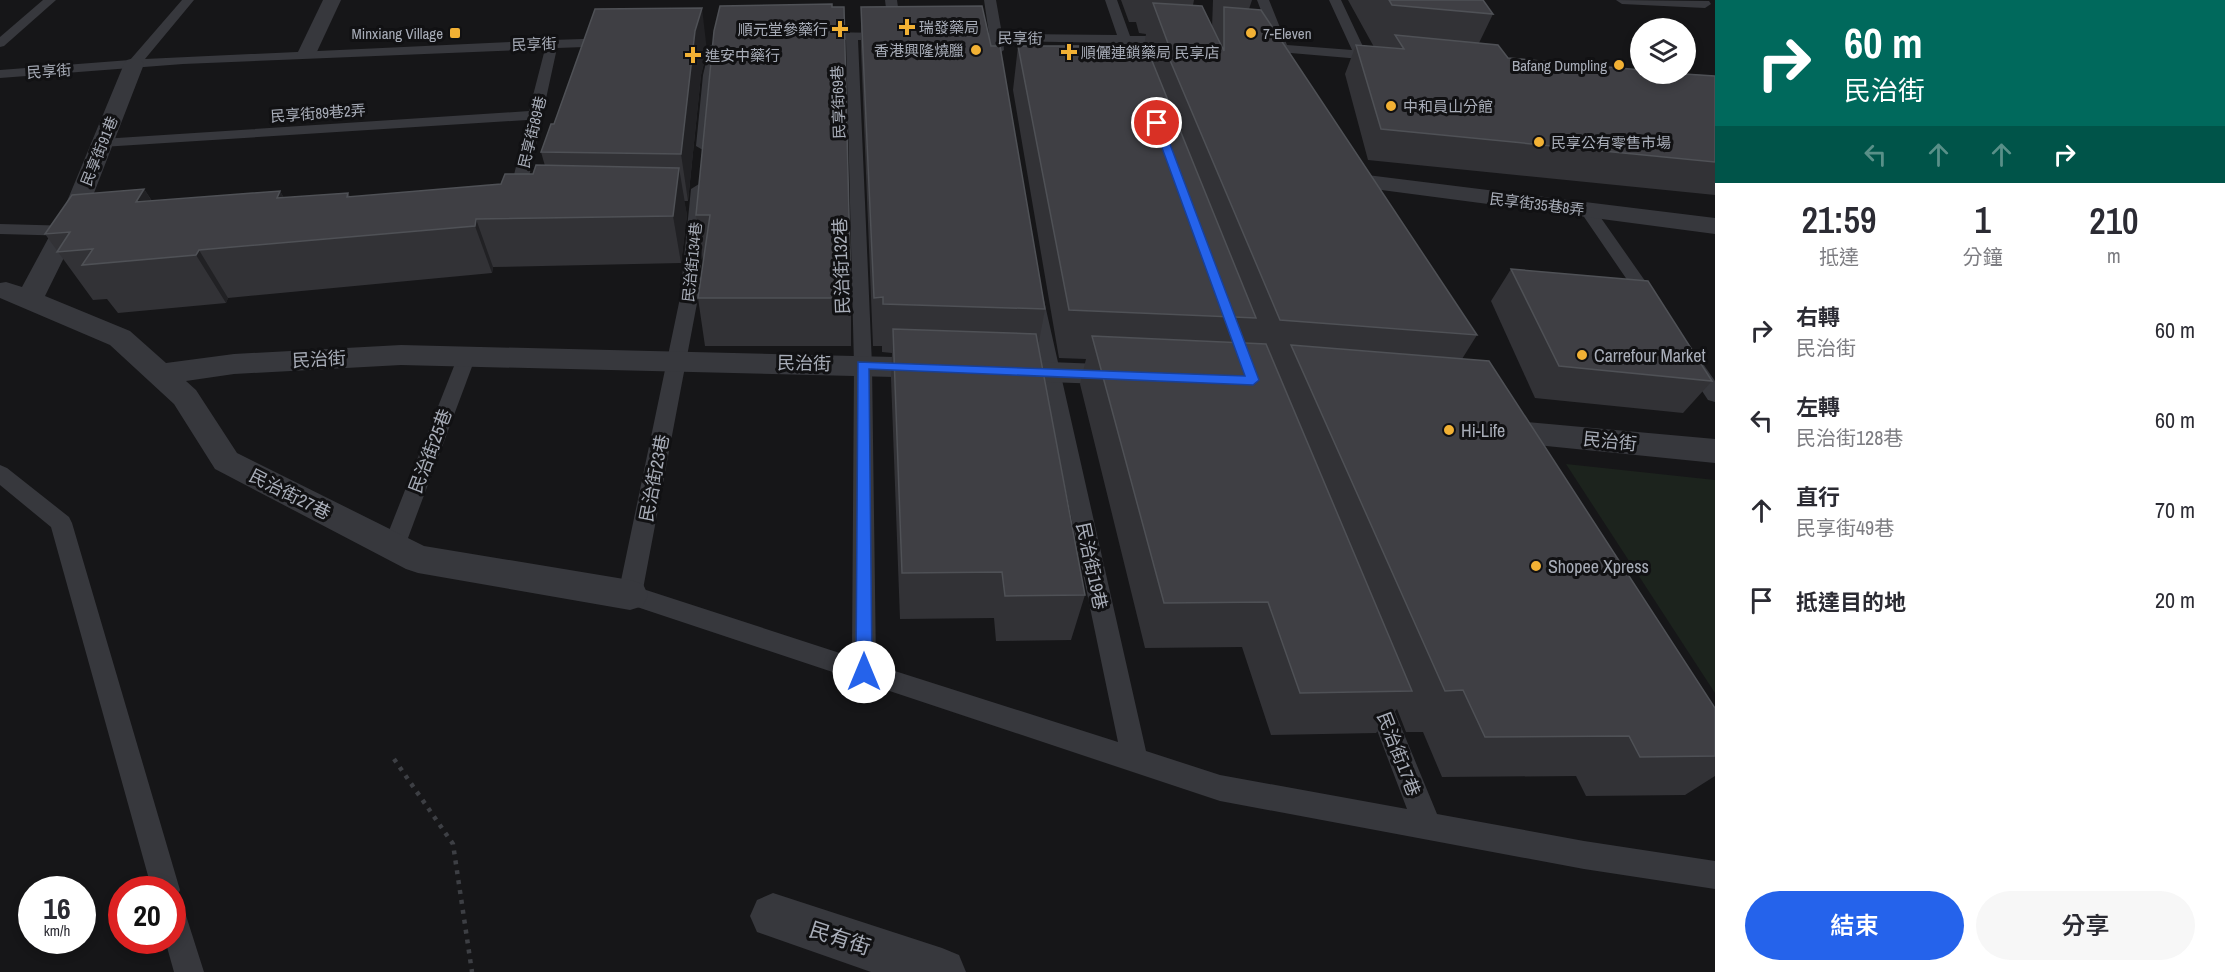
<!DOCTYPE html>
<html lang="zh-TW">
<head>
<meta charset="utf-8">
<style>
	:root { --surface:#fff; --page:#f7f7f7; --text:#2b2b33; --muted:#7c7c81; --accent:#2563eb }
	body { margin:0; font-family:"Archivo Narrow","Noto Sans TC",sans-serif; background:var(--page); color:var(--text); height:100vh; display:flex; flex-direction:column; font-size:22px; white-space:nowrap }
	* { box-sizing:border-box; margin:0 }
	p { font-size:20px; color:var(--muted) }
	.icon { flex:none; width:33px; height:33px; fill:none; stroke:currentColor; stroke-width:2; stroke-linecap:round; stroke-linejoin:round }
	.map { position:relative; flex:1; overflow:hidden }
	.side { display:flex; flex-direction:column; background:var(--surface); width:510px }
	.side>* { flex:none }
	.top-card { background:#00695c; color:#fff; overflow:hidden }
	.tools { position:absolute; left:1630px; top:18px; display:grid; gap:12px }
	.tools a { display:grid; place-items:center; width:66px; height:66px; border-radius:50%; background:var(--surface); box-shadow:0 3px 9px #0003; font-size:30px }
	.speed { position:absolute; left:18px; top:876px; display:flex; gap:12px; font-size:30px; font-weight:700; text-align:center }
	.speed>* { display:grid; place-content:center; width:78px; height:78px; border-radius:50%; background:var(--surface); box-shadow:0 3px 9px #0003; line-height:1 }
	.speed small { font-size:15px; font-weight:400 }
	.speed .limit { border:9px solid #d22; background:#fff; color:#111 }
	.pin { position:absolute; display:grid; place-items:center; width:51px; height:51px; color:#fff; margin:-26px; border:3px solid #fff; border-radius:50%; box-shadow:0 2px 6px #0007 }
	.me { position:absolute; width:66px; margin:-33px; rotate:0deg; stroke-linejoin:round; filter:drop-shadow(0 0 4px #0008) }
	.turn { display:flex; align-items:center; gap:21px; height:126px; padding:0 30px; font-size:27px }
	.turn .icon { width:78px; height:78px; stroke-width:2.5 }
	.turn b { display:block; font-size:42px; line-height:51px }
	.lanes { display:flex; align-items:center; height:57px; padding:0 30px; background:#0003; justify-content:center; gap:30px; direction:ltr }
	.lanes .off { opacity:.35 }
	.eta { display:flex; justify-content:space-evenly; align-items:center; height:102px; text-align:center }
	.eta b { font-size:36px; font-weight:600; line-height:42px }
	.action { display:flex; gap:12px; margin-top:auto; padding:12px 30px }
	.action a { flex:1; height:69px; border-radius:36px; background:var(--accent); color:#fff; font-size:24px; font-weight:600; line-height:69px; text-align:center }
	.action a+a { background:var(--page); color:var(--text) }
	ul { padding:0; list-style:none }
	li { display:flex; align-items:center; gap:18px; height:90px; padding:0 30px }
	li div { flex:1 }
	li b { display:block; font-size:22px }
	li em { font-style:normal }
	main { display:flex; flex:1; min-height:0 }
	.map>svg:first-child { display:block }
</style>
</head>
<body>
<main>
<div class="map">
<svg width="1715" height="972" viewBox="0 0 1715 972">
	<rect width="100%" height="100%" fill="#161618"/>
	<path fill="#1c231d" d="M1566,464L1715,480V693Z"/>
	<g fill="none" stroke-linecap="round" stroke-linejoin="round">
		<path stroke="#3d3f44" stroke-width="4.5" stroke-dasharray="4 6" stroke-linecap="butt" d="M394,759L453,844L472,972"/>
		<g fill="#37383d" fill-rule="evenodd">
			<path d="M43,0H56L4,46L0,47V37Z"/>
			<path d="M182,0H194L145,59L552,40L612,38L618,42L612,46L557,48L529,177L508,196L503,198L495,193L514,175L527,120L102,147L95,143L102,139L529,111L545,49L183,64L0,78V70L130,60Z"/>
			<path d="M885,0H897L902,36L896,40H858L872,365L876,665L1118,742L1041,372L1028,300L1031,296H1043L1146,751L1220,775L1407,809L1364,696L1367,688L1376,685L1385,688L1437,814L1584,841L1715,861V889L1584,869L1220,801L622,602L618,595L680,298L691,189L699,184L707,189L698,298L643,589L852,657L854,365L846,40H817L811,36L817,32L889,33Z"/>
			<path d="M984,0H996L1002,34L1117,35L1105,0H1117L1130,36H1172L1178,40L1172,44L1133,43L1135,51L1129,55L1124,54L1120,43L1003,41L1004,50L998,54L992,50L990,41H961L955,37L961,33L989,34Z"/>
			<path d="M1257,0H1269L1287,45L1352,50L1329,0H1341L1367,55L1361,59L1256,50L1254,47L1256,44H1274Z"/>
			<path d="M1616,0L1709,1L1711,4L1705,8L1622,4Z"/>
			<path d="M716,42L722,46L717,75L710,146L703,150L696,146L703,75L710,46Z"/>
			<path d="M1588,206L1594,208L1657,298L1660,302L1657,306H1645L1580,211Z"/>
			<path d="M0,224L74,226L82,231L74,236L0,234Z"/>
			<path d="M467,350L474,352L476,356L405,546L402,552L394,555L386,552L383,546L458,356L460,352Z"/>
			<path d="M1692,356L1699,358L1715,381V402L1708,400L1683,362L1685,358Z"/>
			<path d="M0,465L7,468L69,517L72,523L180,890L176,900L182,903L204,972H174L165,940H172V890H152L51,527L0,485Z"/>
		</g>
		<g fill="#37383d" fill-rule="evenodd">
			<path d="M323,0H341L314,58H300L297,54Z"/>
			<path d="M134,58L141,60L144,64L87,211L45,296L130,331L166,363L234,354L401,345L935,358L945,361L950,368L945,375L935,378L401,365L234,374L186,381L196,390L237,453L424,546L630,580L643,584L648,595L643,606L630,610L418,573L406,569L215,469L174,404L110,345L0,298V283L6,282L22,287L63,211L124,64L127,60Z"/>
			<path d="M1359,174L1715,218V234L1351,186L1347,181L1351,176Z"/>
			<path d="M999,360L1127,365L1137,368L1142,375L1137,382L1127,385L999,380L989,377L984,370L989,363Z"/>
			<path d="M1506,420L1715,439V463L1506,442L1495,439L1490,431L1495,423Z"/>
			<path d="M773,893L942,948L959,955L966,972H871L757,932L750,916L757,900Z"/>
		</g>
	</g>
	<g fill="#323236">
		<path d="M1121,0H1194L1193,5L1212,28L1213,0H1252L1249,9L1477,335L1462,359L1715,708V776L1685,795L1586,796L1576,776L1442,777L1423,732H1406L1397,709L1376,733L1271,735L1242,647L1145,648L1080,384L1086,359L1059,358L1013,90L1018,46H1144L1146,34L1139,33L1136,22H1129Z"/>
		<path d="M1348,0H1483L1493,14L1479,43L1508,58L1715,76V195L1368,160L1345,74L1356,45L1374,47Z"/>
		<path d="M861,7L1045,309L1038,347L1085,595L1071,640L996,641L994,618L900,619L891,378L892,353L882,352V346H873L861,50Z"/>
		<path d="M714,31L851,298V346H705L698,298L703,262L696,215Z"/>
		<path d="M707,51L701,75L688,201H684L687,215L681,263L493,267L492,273L228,298L226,303L118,313L107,299L93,300L45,234L144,189L152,201L280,191L284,198L348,193L350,197L501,184L533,174L545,166L541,152L554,124Z"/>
		<path d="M1511,269L1712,381L1683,413L1535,398L1491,301Z"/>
	</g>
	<g fill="#212124">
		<path d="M702,8L707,51L701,75L688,201L681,154L695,31Z"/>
		<path d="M679,168L687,215L681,263L673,216Z"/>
		<path d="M144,189L174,237L136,202Z"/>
		<path d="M280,191L305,238L277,198Z"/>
		<path d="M476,219L493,267L492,273L475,226Z"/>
		<path d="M199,250L228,298L226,303L196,255Z"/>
	</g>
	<g fill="#3f3f44" stroke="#4f5156" stroke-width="1.5">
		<path d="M1389,0H1483L1493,14L1392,5Z"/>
		<path d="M1153,3L1202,6L1224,51V7L1261,10L1477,335L1280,320L1164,46H1169Z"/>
		<path d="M832,4V7H844L851,298H698L710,215H696L714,31L720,6Z"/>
		<path d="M982,6L991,46H1000L1045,309L883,304V297L874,298L861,7Z"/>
		<path d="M702,8L695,31L681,154L541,152L551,124H554L595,9Z"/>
		<path d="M1395,35L1498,45L1508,58L1641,70V74H1684L1715,76V162L1381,129L1356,45L1404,49Z"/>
		<path d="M1018,46H1146L1256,318L1069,310Z"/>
		<path d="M536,165L679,168L673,216L476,219L475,226L199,250L196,255L82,265L93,249L57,252L70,232L45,234L72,195L144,189L136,202L280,191L277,198L348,193L347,197L501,184L505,174H533Z"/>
		<path d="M1511,269L1648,281L1712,381L1559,366Z"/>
		<path d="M893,329L1036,334L1085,595L1005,596L1002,572L902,573Z"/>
		<path d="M1092,336L1266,344L1412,691L1300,693L1268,602L1164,603Z"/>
		<path d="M1291,345L1489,361L1715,708V756L1640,757L1629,736L1485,737L1463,690L1445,691Z"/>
	</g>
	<path fill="#2563eb" stroke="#184099" stroke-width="1.5" d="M1154,121L1162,123L1259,380L1253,385L869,369L872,672L869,677L864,679L858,677L856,672L858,362L1245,376L1153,123Z"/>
	<g fill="#f2b134" stroke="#111113" stroke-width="2">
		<path d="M904 18h6v6h6v6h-6v6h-6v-6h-6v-6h6z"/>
		<path d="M837 20h6v6h6v6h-6v6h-6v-6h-6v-6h6z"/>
		<rect x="449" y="27" width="12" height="12" rx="3"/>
		<circle cx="1251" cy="33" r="6"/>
		<circle cx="976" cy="50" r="6"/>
		<path d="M1066 43h6v6h6v6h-6v6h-6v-6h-6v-6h6z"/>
		<path d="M690 46h6v6h6v6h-6v6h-6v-6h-6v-6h6z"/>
		<circle cx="1619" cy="65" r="6"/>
		<circle cx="1391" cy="106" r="6"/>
		<circle cx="1539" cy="142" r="6"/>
		<circle cx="1582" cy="355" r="6"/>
		<circle cx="1449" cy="430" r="6"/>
		<circle cx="1536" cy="566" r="6"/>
	</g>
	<g text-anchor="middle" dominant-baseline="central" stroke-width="6" stroke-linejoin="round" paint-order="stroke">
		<g font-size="15" fill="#a8adb8" stroke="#111113" text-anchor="start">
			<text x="919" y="27">瑞發藥局</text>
			<text x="828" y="29" text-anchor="end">順元堂參藥行</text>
			<text x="443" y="33" text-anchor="end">Minxiang Village</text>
			<text x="1263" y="33">7-Eleven</text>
			<text x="964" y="50" text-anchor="end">香港興隆燒臘</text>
			<text x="1081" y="52">順儷連鎖藥局 民享店</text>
			<text x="705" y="55">進安中藥行</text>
			<text x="1607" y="65" text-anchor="end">Bafang Dumpling</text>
			<text x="1403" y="106">中和員山分館</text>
			<text x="1551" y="142">民享公有零售市場</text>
		</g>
		<g font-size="15" fill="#a8adb8" stroke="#111113">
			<text transform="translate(1020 38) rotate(1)">民享街</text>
			<text transform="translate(534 44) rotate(-2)">民享街</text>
			<text transform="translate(49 71) rotate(-4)">民享街</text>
			<text transform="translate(838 102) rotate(-92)">民享街69巷</text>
			<text transform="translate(318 113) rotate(-4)">民享街89巷2弄</text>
			<text transform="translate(532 132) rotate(-76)">民享街89巷</text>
			<text transform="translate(99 151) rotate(-68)">民享街91巷</text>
			<text transform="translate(1537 204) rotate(7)">民享街35巷8弄</text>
			<text transform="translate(692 262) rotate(-84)">民治街134巷</text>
		</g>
		<g font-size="18" fill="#a8adb8" stroke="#111113">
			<text transform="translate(841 266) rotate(-92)">民治街132巷</text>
			<text transform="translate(319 359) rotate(-3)">民治街</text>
			<text transform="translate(804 363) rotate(1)">民治街</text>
			<text transform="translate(1610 441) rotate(6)">民治街</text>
			<text transform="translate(430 451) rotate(-69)">民治街25巷</text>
			<text transform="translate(654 478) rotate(-79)">民治街23巷</text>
			<text transform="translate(290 494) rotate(27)">民治街27巷</text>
			<text transform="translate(1092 566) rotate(78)">民治街19巷</text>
			<text transform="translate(1399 754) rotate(69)">民治街17巷</text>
		</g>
		<g font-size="18" fill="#a8adb8" stroke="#111113" text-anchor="start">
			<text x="1594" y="355">Carrefour Market</text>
			<text x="1461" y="430">Hi-Life</text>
			<text x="1548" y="566">Shopee Xpress</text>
		</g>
		<g font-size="21" fill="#a8adb8" stroke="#111113">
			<text transform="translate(840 938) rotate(18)">民有街</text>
		</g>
	</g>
</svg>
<div class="tools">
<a><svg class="icon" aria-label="layers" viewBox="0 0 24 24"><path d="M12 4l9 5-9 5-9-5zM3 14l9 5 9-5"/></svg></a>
</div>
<div class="speed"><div>16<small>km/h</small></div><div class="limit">20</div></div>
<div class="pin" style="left:1157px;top:123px;background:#d93025"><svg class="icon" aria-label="arrive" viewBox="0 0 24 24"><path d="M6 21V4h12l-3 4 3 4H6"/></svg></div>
<svg class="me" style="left:864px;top:672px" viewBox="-20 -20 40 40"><circle r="19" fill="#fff"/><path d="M0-13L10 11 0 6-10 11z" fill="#2563eb"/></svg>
</div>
<section class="side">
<div class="top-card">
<div class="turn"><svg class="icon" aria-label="right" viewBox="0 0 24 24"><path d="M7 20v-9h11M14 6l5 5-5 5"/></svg><div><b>60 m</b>民治街</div></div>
<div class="lanes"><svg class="icon off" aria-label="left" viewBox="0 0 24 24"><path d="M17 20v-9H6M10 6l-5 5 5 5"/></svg><svg class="icon off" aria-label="ahead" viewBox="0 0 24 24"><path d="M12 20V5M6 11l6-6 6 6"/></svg><svg class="icon off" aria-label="ahead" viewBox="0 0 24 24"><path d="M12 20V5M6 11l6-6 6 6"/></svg><svg class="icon" aria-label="right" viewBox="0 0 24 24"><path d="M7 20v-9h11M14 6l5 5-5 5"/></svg></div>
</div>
<div class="eta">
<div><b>21:59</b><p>抵達</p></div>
<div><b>1</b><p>分鐘</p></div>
<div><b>210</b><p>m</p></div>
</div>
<ul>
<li><svg class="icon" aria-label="right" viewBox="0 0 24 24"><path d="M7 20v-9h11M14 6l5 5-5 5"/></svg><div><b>右轉</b><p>民治街</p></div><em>60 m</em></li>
<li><svg class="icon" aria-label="left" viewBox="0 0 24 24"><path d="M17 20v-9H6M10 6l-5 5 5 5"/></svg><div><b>左轉</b><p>民治街128巷</p></div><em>60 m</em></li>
<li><svg class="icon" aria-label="ahead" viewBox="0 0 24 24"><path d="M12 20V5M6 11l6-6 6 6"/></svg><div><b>直行</b><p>民享街49巷</p></div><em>70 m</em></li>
<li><svg class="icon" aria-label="arrive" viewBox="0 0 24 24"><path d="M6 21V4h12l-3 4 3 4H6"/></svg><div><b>抵達目的地</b></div><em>20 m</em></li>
</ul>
<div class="action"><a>結束</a><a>分享</a></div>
</section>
</main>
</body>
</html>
